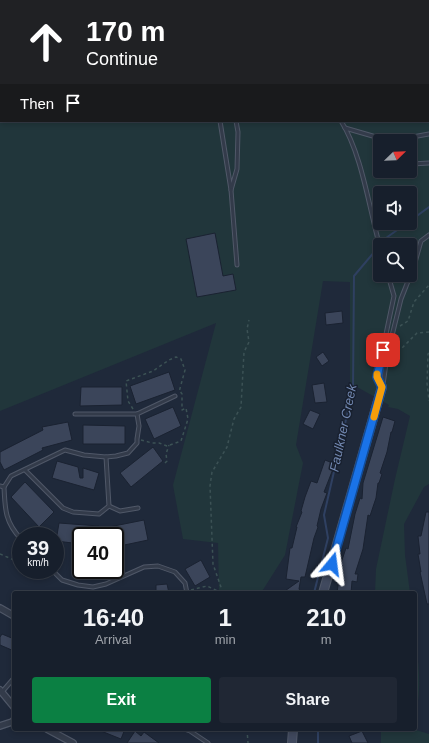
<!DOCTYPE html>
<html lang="en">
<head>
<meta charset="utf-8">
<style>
	:root { --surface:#171f2c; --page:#202734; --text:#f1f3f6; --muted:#9ea2a9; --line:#363d48; --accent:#0b8043 }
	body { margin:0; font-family:Helvetica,sans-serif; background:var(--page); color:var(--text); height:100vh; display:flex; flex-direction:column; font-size:15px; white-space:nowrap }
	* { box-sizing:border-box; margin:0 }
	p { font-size:13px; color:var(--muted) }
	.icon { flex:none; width:22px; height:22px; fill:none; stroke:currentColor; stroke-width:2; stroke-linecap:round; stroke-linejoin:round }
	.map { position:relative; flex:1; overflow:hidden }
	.panel { position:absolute; left:12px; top:591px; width:405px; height:140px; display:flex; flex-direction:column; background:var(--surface); border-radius:4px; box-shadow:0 2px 6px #0003,0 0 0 1px var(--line) }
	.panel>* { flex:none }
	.banner { position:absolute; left:0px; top:0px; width:429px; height:122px; box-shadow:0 2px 6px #0003,0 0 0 1px var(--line); background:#202124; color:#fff; overflow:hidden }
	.needle { width:26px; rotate:67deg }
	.controls { position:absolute; left:373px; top:134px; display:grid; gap:8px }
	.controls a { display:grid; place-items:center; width:44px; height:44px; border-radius:4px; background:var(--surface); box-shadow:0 2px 6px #0003,0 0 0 1px var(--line); font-size:20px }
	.speed { position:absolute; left:12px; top:527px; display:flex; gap:8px; font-size:20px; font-weight:700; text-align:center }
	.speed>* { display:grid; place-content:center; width:52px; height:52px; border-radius:50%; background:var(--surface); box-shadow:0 2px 6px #0003,0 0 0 1px var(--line); line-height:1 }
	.speed small { font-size:10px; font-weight:400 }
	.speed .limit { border:2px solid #111; border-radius:6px; background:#fff; color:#111 }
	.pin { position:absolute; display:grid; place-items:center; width:34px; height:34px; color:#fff; margin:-17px; border-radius:8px; box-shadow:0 2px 6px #0006 }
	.me { position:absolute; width:44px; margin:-22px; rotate:16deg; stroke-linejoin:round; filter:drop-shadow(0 0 3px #0008) }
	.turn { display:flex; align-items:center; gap:14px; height:84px; padding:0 20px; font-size:18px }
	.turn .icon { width:52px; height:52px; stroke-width:2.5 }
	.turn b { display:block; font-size:28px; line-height:34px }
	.then { display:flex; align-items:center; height:38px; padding:0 20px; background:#0003; gap:8px; font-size:15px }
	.eta { display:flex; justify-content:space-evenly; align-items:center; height:68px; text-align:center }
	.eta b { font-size:24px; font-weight:600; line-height:28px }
	.button { display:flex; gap:8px; margin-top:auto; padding:8px 20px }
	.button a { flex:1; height:46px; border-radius:4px; background:var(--accent); color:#fff; font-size:16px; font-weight:600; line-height:46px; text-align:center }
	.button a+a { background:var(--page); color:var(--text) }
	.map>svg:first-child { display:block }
</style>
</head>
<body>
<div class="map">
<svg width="429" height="743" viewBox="0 0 429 743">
	<rect width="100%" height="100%" fill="#1f293a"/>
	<g fill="#21363b" fill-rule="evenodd">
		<path d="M0,0L121,1H1V121H428V59L429,60V484L424,487L404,524L405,555L410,593H375L376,569L395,479L410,416L398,409L388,407L389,405L350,383V282L323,281L296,445L303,463L285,555L261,593H219L218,543L183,539L173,485L216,323L0,411ZM380,141H410V171H380ZM380,193H410V223H380ZM380,245H410V275H380Z"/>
		<path d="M136,0H307L309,1H135Z"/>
		<path d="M359,0H429V47L428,1Z"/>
		<path d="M415,634C418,661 423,689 415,716Z"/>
		<path d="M381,729H413L429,734V743H381Z"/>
	</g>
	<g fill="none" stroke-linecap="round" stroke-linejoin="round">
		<g stroke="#2f4061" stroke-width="2">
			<path d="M410,221L429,207"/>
			<path d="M314,593L328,538L324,515L353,389L354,276L386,238L407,223"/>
			<path d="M318,729V743"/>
		</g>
	</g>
	<g fill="#3b455a" stroke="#1a2231">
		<path d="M215,233L223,276L233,274L236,290L197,297L186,239Z"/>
		<path d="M342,311L343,323L326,325L325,313Z"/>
		<path d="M323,352L329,361L322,366L316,357Z"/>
		<path d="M169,372L175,390L136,404L130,386Z"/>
		<path d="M324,383L327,402L315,403L312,385Z"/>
		<path d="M81,387H122V405L80,406Z"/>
		<path d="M173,407L181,426L154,439L145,419Z"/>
		<path d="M310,410L320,414L313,429L303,424Z"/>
		<path d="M383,417L395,421L392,432H391L387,452L380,473L382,474L379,483H378L376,498L370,516L368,515L363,549L355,574H358L357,582L352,581L351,593H337L341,563L346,548L348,549L355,514L360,498L362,499L363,483Z"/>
		<path d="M68,422L72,440L42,448L43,450L4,470L0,462V452L43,430L42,427Z"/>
		<path d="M83,425L125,426V444H83Z"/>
		<path d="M153,447L163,461L131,487L120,473Z"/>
		<path d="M325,460L335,464L324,492L327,493L321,509L317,526L318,527L314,538L305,577H301L299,589L302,593H282L299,581L286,579L290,548H292L297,527H296L302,512L301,511L305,497L311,481L317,483Z"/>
		<path d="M57,461L78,467L80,478H83V468L99,473L94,490L52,478Z"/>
		<path d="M25,482L54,512L39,527L11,497Z"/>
		<path d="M426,512H429V604H427L420,572H421L418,554H420L418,536H421Z"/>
		<path d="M144,520L148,540L115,547V536H81V544L56,541L59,523L99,526V529Z"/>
		<path d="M201,560L210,577L195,586L185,569Z"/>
		<path d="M167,584L169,593H156V585Z"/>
		<path d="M2,634L14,639V651L0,645V637Z"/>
		<path d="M96,729H125L121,739Z"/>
		<path d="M135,731L141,736L144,732L159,743H127Z"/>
		<path d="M362,731L368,743H352L349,736Z"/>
	</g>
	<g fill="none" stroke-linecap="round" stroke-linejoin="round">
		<defs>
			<g id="lane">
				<path d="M144,0L145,1"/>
				<path d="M220,121L231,190L237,169L238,132L236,121"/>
				<path d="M341,121C362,154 369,208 380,247"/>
				<path d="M345,128L390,141L429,134"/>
				<path d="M412,164L429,163"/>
				<path d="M231,190L237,265"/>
				<path d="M383,385L387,356L401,299L414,266L421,241L429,235"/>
				<path d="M382,386L377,377L394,296L388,275"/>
				<path d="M75,414H137L175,396"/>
				<path d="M25,470L63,508L73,512L99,514L109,506L106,457"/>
				<path d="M0,486L4,487L11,476L65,450L84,455L106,457L116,456L128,453L137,443V439L139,426L137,414"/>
				<path d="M4,487C5,509 5,522 21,539"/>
				<path d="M109,506L120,511L138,508"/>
				<path d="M52,570L62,580L78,585L93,587L106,584L144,567L158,566L175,572L185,583L187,593"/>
				<path d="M2,692L14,678"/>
				<path d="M184,729L190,731L208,743"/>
			</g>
			<g id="street">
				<path d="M0,608L14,616"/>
				<path d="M0,690L14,707"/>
				<path d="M0,726L12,722L14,720"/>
				<path d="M47,729L73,743"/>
			</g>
			<g id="secondary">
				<path d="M323,593L382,387"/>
				<path d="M292,743L293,729"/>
			</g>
		</defs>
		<use href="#lane" stroke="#505868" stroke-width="5"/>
		<use href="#street" stroke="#505868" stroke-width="8"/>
		<use href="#secondary" stroke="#505868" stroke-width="10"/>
		<g stroke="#3c5255" stroke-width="1.5" stroke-dasharray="3 3" stroke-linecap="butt">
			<path d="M400,326L408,321L414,302L429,285"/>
			<path d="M429,353L428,354L427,383L429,401"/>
			<path d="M392,354L402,348L417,333L429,332"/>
			<path d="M133,409L128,401L126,381L153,371L169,360L176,357L181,359L185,370L179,392"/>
			<path d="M141,440L152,443H159L167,446L181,441L188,419L186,408L182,410V394L180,391"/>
			<path d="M165,463L167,461L166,454L169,445"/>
			<path d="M0,554L21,563"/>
			<path d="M191,590L207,586L222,593"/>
			<path d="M223,593L213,564L210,486L212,472L227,447L234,419L241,407L244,352L249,342L247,329L249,320"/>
			<path d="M247,729L248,743"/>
		</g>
		<use href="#lane" stroke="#333b4a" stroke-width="3"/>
		<use href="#street" stroke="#333b4a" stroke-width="5.5"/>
		<use href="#secondary" stroke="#40495e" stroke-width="8"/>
	</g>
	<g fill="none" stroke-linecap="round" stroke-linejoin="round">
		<defs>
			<path id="route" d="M332,564L382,387L377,377L383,350"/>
		</defs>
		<use href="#route" stroke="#114b97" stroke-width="10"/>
		<use href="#route" stroke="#1a73e8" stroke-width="7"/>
		<path stroke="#f59e0b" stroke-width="7" d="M374,417L382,387L377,377V374"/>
	</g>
	<g text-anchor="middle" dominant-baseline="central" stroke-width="3" stroke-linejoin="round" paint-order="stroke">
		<g font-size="13" font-style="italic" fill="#7389b2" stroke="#18202f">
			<text transform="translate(343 428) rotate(-78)">Faulkner Creek</text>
		</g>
	</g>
</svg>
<div class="controls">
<a><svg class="needle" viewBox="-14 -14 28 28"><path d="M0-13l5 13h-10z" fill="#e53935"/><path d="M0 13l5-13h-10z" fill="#9ea2a9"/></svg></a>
<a><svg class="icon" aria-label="sound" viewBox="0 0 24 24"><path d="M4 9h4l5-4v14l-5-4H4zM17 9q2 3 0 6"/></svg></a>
<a><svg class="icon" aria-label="search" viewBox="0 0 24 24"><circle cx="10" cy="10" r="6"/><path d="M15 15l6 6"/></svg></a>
</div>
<div class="speed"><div>39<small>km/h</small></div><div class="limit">40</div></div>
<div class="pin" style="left:383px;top:350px;background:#d93025"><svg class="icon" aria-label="arrive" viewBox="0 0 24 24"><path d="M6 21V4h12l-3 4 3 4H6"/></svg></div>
<svg class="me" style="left:332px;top:564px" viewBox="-20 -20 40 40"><path d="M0-17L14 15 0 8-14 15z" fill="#1a73e8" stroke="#fff" stroke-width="4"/></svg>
<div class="banner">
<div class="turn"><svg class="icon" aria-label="ahead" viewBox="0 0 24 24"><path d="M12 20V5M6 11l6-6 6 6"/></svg><div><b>170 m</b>Continue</div></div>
<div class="then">Then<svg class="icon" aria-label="arrive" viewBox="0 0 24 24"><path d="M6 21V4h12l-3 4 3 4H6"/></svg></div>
</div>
<section class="panel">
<div class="eta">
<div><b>16:40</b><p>Arrival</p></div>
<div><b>1</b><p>min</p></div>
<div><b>210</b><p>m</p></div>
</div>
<div class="button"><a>Exit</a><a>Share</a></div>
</section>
</div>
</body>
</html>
